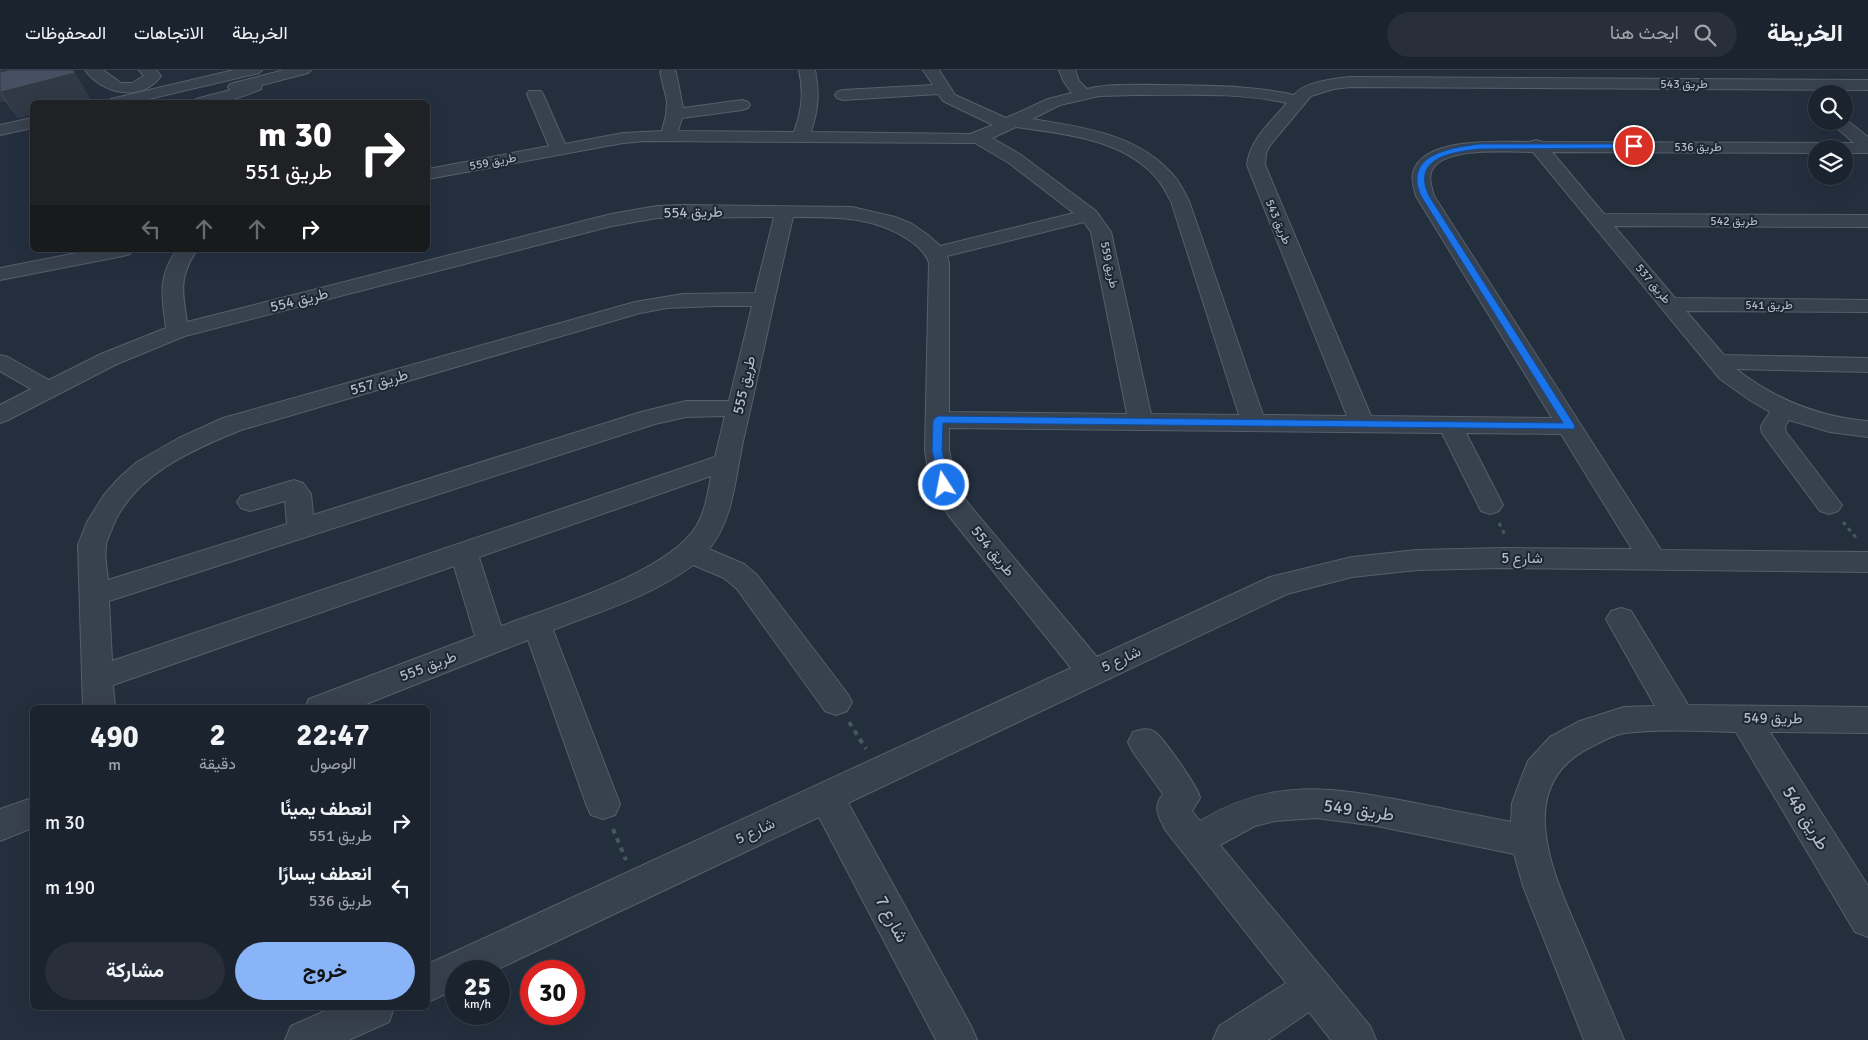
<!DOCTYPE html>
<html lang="ar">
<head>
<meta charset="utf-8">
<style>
	:root { --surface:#1b232e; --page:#282f3a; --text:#f1f3f6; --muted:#a0a4aa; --line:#39404a; --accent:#8ab4f8 }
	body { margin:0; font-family:Signika,Vazirmatn,sans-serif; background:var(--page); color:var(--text); direction:rtl; height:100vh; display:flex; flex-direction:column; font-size:19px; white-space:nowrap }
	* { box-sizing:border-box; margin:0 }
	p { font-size:16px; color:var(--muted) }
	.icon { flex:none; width:28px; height:28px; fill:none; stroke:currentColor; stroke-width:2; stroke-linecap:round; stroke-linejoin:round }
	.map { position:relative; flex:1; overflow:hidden; direction:ltr }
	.details { position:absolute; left:30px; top:635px; width:400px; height:305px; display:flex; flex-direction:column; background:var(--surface); border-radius:8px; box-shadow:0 5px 20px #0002,0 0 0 1px var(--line); direction:rtl }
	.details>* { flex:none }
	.banner { position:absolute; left:30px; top:30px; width:400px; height:152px; border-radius:8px; box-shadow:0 5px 20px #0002,0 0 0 1px var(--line); direction:rtl; background:#202124; color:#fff; overflow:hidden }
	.buttons { position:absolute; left:1808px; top:15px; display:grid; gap:10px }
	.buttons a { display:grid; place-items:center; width:45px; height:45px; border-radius:50%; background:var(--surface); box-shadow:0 5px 20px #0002,0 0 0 1px var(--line); font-size:25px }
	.speed { position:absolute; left:445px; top:890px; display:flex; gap:10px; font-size:25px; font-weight:700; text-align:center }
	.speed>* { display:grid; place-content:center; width:65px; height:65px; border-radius:50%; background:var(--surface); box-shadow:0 5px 20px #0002,0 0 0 1px var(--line); line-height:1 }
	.speed small { font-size:12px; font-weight:400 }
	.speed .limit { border:8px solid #d22; background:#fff; color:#111 }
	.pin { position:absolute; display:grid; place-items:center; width:42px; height:42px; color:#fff; margin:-21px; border:2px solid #fff; border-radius:50%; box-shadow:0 1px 5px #0007 }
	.me { position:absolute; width:55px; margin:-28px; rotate:349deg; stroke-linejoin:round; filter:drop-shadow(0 0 4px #0008) }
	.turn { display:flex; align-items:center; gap:18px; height:105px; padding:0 15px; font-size:22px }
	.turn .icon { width:65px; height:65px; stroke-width:2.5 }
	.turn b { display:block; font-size:35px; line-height:42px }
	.lanes { display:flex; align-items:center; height:48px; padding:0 15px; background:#0003; justify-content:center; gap:25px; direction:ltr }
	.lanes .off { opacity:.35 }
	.eta { display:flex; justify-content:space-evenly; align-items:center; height:85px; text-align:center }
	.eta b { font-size:30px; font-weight:700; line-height:35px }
	.action { display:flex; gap:10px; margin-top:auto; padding:10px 15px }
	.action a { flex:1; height:58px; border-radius:30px; background:var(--accent); color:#111; font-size:20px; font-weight:700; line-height:58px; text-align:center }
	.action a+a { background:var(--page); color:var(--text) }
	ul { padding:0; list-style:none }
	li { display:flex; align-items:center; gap:15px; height:65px; padding:0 15px }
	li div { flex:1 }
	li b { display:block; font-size:19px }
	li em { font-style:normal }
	header { display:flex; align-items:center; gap:30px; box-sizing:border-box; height:70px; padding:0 25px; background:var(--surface); border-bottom:1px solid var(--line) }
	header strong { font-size:24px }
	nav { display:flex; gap:28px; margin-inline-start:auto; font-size:18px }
	.search { width:350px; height:45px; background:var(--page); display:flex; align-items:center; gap:12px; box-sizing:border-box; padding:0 18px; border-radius:28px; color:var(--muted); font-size:19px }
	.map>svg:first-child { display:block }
</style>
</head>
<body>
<header>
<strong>الخريطة</strong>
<div class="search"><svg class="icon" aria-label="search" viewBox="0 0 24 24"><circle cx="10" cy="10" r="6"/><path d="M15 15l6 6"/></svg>ابحث هنا</div>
<nav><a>الخريطة</a><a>الاتجاهات</a><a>المحفوظات</a></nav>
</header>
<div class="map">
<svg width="1868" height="970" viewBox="0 0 1868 970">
	<rect width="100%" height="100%" fill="#242f3e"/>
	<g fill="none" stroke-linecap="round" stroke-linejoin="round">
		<defs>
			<g id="minor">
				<path d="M85,0H103L121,13H132L144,6L139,0H156L161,6C142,33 102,24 85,0Z"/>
				<path d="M234,0H262L259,3L136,32H109L111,29Z"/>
				<path d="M284,0H311L308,3L262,15L261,19C238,29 218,35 194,32L196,29L230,20L228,17L230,14Z"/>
				<path d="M662,0H674L676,2L683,38L742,30L748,32L750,35L748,38L742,40L682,48L678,61L794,62C802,40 804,23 799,0H815C820,23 818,40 811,62L970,64L993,55L943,31L938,24L843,30L837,28L835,25L837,22L843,20L933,15L923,0H939L955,25L1006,48L1048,29L1072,23L1064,12L1059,0H1075L1079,11L1087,19C1111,13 1138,15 1164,15C1209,16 1250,15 1294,25C1306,11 1333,9 1350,7L1868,10V20L1350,17L1334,19L1311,26L1270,75L1266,83L1265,95L1371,346L1552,348L1416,126C1414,118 1411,111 1413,103C1422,66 1501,72 1529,72L1536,70L1543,72L1854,73L1829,51H1844V48L1868,67V83H1844V79H1816V83L1552,82L1604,144L1868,145V157L1614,156L1675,228L1868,230V242L1686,241L1724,285L1868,288V302L1736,299C1776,330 1818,347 1868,351V367L1830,362L1789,350L1785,356L1786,362L1842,435L1838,441L1829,444L1820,441L1762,363L1761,356L1770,342L1751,331L1720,309L1533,82C1510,82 1444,76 1432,100C1428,108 1432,118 1434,126L1661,480L1868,482V502L1504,498L1417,500L1352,507L1287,524L848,733L971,956L977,970H936L819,747L494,901H456V919L428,932V894L1071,598L949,446L930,415L925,380L929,193C926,183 918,176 909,170C874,146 834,147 793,147C776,220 761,294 744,367C735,405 735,447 709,479L744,494L757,505L847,623L852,632L847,641L836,645L825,641L737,519L724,508L693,495C652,526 601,541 553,560L620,734L615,745L603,749L591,745L586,734L528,570L356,638H305L309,629L475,566L454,496L113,615L115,638H83L78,475L87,452L104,425L119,408L137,392L179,368L223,348L635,232L683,224L755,223L774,147L657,148L612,156L185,266L117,294L8,350L0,353V335L31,319L0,301V285L8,287L49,310L101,284L166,258C162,227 157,207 177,180H197C179,206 182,222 187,252L611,144L657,136L680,135L852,137L895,147L912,154L928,165L940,176L1074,143L1009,93L975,73L645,71L623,73L428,109V99L549,76L527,24L529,21H541L543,24L565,74L623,63L662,61L666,45L667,31L660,2ZM1135,25C1186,25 1238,22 1287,33C1271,52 1250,69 1247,95L1347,346L1263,345L1189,131C1184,122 1180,112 1173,105C1138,64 1082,57 1032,49L1060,35L1099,26ZM1016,57C1065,64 1126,69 1159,111C1164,117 1167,125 1171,131L1239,345L1151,344L1111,162L1096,141L1021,85L992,68ZM1084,152L1091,162L1127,344L949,342V193L947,186ZM715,236H752L729,331H686L641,342L313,445L311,424L303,413L294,410L241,426L237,432L241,438L250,441L285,431L287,454L108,510C107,499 104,486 106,476C106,471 109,466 111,461C130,407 191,380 241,360L640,243L667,238ZM725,346L715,387L112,591L109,531L655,354L686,347ZM949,358L1442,363L1481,441L1490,444L1499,441L1503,435L1466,363L1561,364L1632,479L1504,478L1417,480L1352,487L1270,507L1097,587L967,432L956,414L949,380ZM711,406C708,423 705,442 696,457C665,504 554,536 501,556L479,487Z"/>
				<path d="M32,48V58L0,65V55Z"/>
				<path d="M92,180H133L130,184L123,186L0,210V198Z"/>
				<path d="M1621,538L1631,541L1688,635L1868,637V663L1770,662L1868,816V867L1855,862L1736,662C1699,661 1661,659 1625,663C1612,665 1599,673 1587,679C1511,720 1556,810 1581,868C1595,902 1610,936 1624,970H1584L1523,816L1514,784L1377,756L1316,748L1275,751L1255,756L1220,775L1370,956L1376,970H1331L1309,942L1268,970H1213L1219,956L1286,913L1166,761C1159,747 1152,738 1163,724L1133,682L1128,672L1133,662C1140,660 1148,657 1155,662C1164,668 1199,719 1200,728L1192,741L1200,751C1272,707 1331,717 1410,732C1444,739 1478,745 1511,752L1512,733L1524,701L1528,691L1550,667L1580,651L1624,637L1655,636L1606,549L1611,541Z"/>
				<path d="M32,728V758L0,771V739Z"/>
				<path d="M332,938H394L389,952L349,970H285L291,956Z"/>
			</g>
		</defs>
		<use href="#minor" stroke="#565f6c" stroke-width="2"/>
		<g stroke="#44595c" stroke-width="3" stroke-dasharray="4 4" stroke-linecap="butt">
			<path d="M1843,452L1858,470"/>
			<path d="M1499,453L1505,465"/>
		</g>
		<g stroke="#44595c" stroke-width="4" stroke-dasharray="5 5" stroke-linecap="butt">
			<path d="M849,652L866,679"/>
			<path d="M613,759L626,790"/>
		</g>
		<use href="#minor" fill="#38414e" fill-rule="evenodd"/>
	</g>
	<path fill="#3b4654" d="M0,0L3,1L75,3L90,29L32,32V44L18,48L5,31L0,32Z"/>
	<g fill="#303945">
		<path d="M75,3L90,29L75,32H32V44L18,48L0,21Z"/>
		<path d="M0,23L5,31L0,32Z"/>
	</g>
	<path fill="#455162" stroke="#303945" d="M9,0H73L75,3L1,22L0,21V2Z"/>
	<path fill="#1a73e8" stroke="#114b97" d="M1480,74H1634L1637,76L1634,78L1480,79C1451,82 1411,88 1429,126L1575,356L1574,359L943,353L942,380L949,415L947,418H940L932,380L933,350L938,346L1563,353L1421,126C1403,85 1449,78 1480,74Z"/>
	<g text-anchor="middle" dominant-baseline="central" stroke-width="4" stroke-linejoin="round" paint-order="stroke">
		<g font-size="12" fill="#b4bcc9" stroke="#1d2633">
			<text x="1684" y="14">طريق 543</text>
			<text x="1698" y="77">طريق 536</text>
			<text transform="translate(493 92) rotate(-11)">طريق 559</text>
			<text x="1734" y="151">طريق 542</text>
			<text transform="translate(1278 152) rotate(67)">طريق 543</text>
			<text transform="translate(1109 195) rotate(78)">طريق 559</text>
			<text transform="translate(1653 214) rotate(50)">طريق 537</text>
			<text x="1769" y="235">طريق 541</text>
		</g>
		<g font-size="15" fill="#b4bcc9" stroke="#1d2633">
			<text transform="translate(693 142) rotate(-1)">طريق 554</text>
			<text transform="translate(299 230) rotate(-14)">طريق 554</text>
			<text transform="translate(379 312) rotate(-16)">طريق 557</text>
			<text transform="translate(744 315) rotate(-77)">طريق 555</text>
			<text transform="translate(993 481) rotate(51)">طريق 554</text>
			<text x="1522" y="488">شارع 5</text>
			<text transform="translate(1121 589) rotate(-25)">شارع 5</text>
			<text transform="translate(428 596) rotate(-21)">طريق 555</text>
			<text transform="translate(1773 648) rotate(1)">طريق 549</text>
			<text transform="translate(755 761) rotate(-25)">شارع 5</text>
		</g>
		<g font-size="18" fill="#b4bcc9" stroke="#1d2633">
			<text transform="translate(1359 740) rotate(8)">طريق 549</text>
			<text transform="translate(1806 748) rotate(58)">طريق 548</text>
			<text transform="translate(892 849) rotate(62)">شارع 7</text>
		</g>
	</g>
</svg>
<div class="buttons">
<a><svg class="icon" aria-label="search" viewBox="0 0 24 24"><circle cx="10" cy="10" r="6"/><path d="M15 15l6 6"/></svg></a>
<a><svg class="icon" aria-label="layers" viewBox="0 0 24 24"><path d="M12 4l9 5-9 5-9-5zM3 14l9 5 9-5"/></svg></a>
</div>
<div class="speed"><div>25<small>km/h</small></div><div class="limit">30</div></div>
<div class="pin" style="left:1634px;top:76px;background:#d93025"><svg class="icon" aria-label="arrive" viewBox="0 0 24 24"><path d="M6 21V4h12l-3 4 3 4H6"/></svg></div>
<svg class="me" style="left:944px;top:415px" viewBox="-20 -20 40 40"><circle r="17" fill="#1a73e8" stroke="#fff" stroke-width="3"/><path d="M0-11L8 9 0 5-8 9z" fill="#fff"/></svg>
<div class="banner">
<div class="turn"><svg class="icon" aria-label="right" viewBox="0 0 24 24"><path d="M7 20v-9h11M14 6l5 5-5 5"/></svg><div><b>30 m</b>طريق 551</div></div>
<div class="lanes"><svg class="icon off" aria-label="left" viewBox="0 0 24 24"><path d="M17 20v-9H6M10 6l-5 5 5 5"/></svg><svg class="icon off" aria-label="ahead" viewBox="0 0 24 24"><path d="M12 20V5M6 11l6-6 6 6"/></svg><svg class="icon off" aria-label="ahead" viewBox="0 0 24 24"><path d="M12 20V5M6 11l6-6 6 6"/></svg><svg class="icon" aria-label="right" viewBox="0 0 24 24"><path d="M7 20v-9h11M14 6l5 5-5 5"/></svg></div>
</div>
<section class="details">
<div class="eta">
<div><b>22:47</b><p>الوصول</p></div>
<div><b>2</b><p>دقيقة</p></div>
<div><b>490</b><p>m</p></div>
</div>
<ul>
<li><svg class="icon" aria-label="right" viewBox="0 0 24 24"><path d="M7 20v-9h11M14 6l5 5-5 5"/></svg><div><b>انعطف يمينًا</b><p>طريق 551</p></div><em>30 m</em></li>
<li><svg class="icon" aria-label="left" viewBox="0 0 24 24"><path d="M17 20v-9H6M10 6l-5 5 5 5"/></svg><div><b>انعطف يسارًا</b><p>طريق 536</p></div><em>190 m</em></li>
</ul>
<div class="action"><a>خروج</a><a>مشاركة</a></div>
</section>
</div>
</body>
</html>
